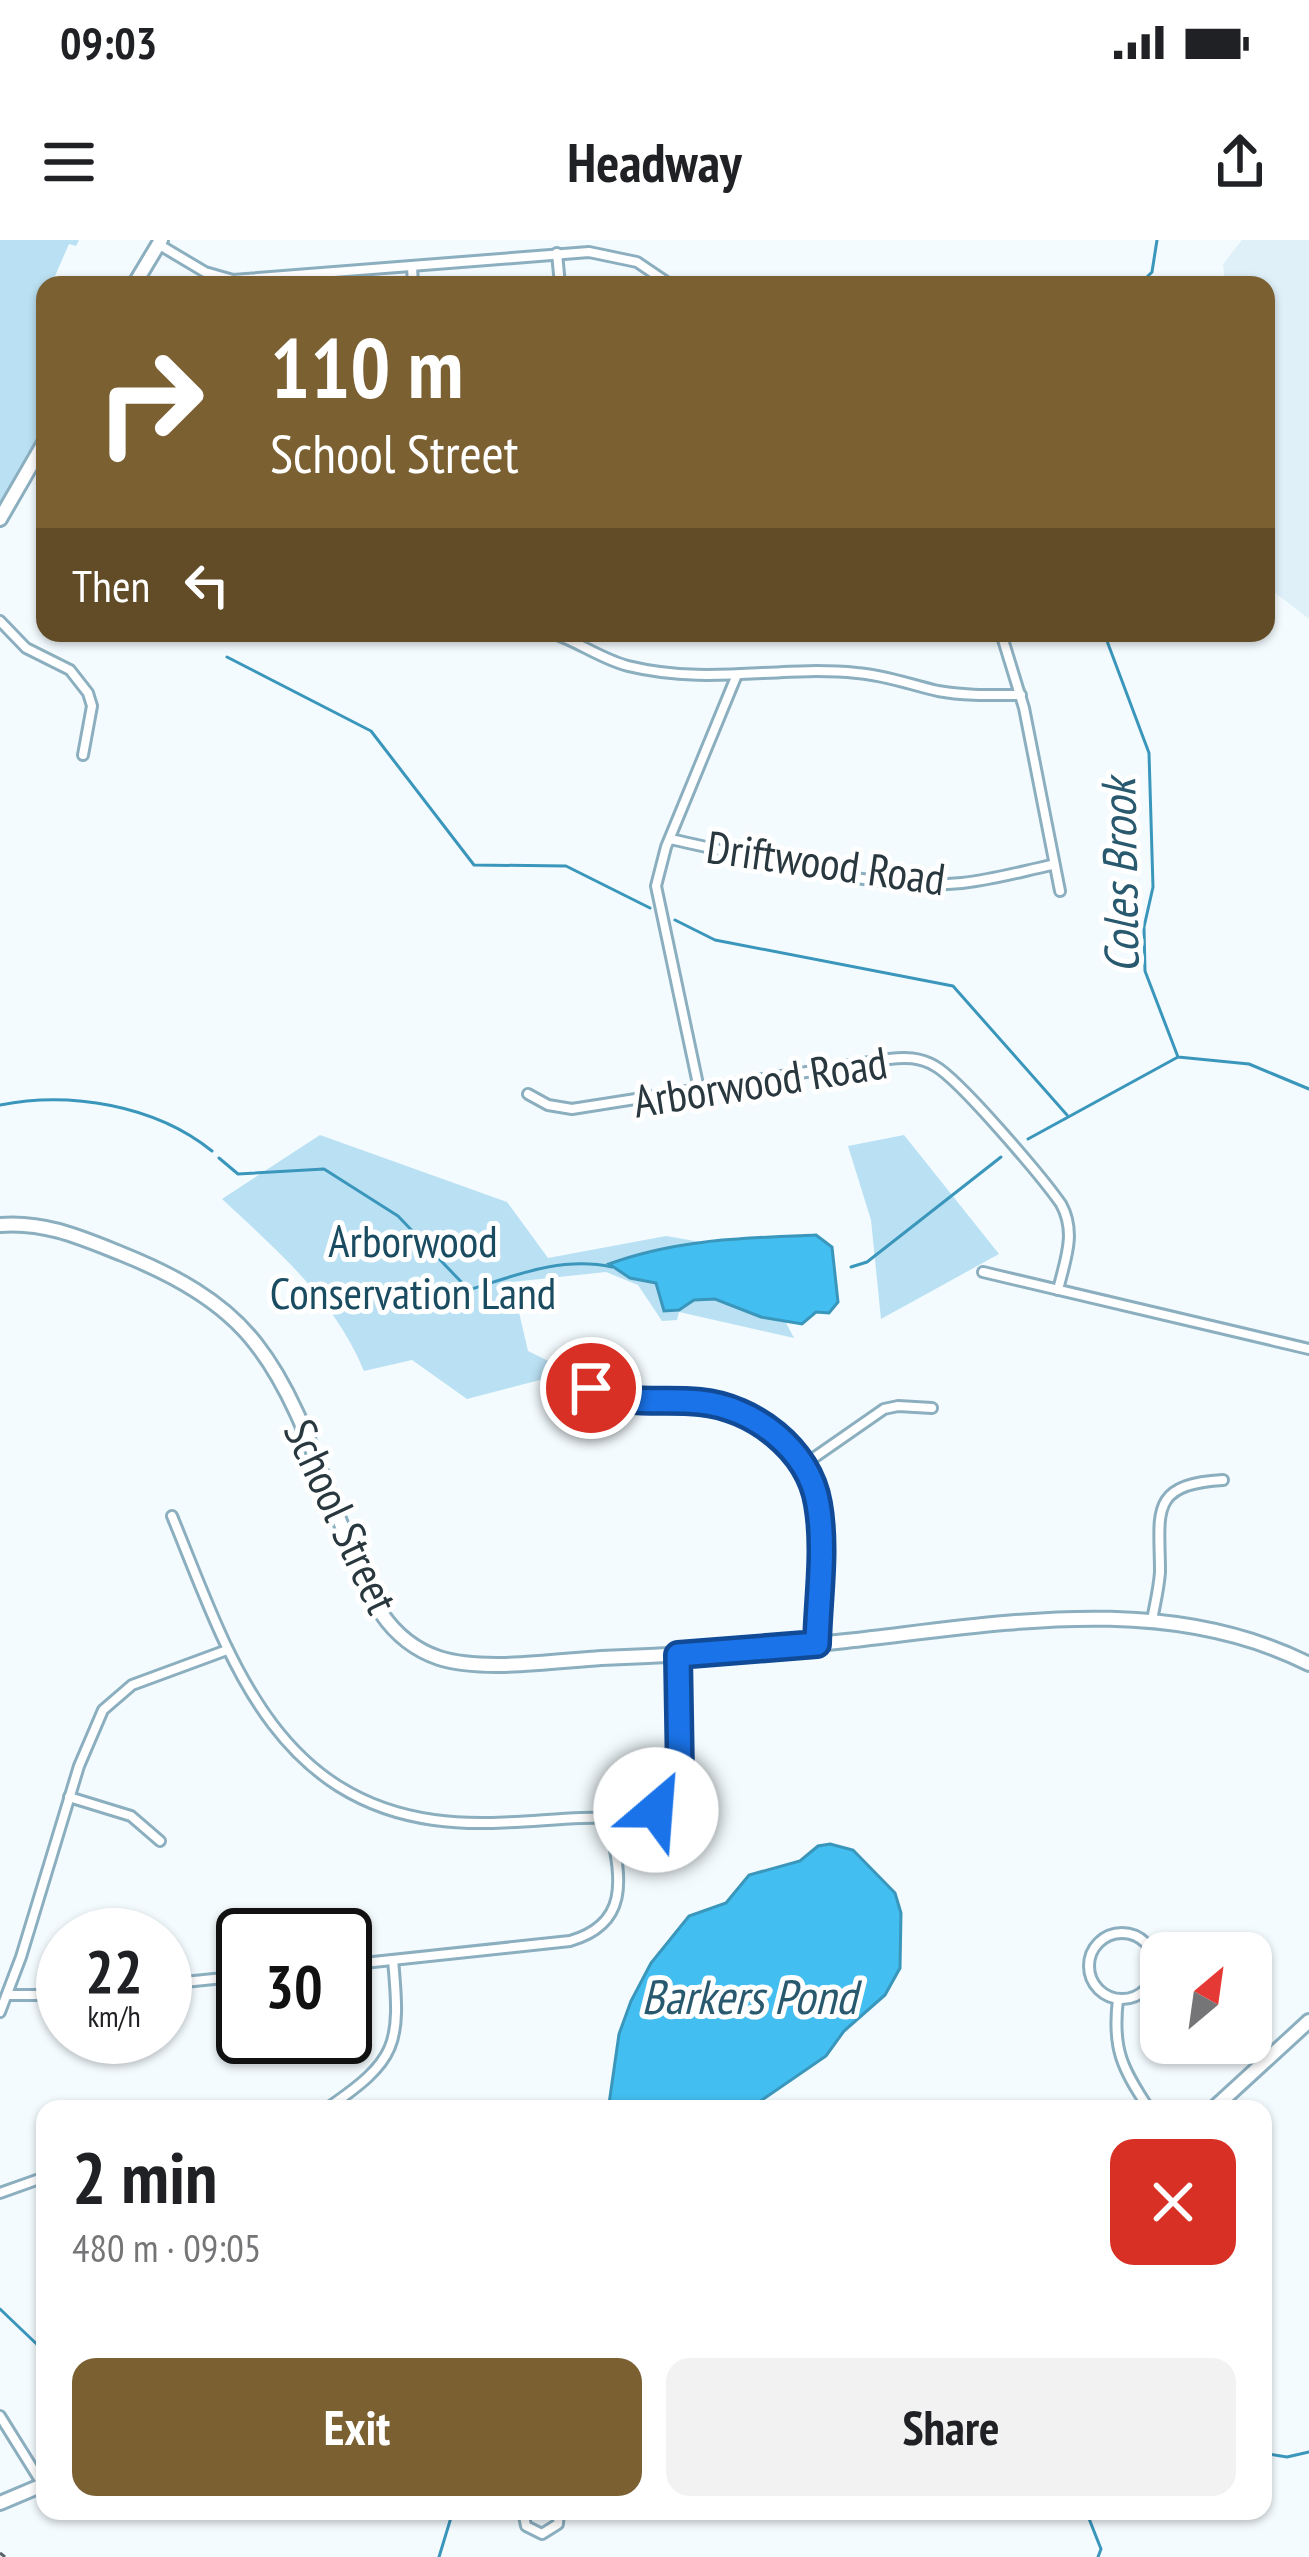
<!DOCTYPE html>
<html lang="en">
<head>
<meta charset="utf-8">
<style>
	:root { --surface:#fff; --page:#f2f2f2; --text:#202124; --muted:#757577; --accent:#7b6032 }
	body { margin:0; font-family:"PT Sans Narrow",sans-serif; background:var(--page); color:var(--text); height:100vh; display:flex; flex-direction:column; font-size:45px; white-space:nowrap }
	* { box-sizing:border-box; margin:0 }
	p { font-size:39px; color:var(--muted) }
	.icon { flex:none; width:66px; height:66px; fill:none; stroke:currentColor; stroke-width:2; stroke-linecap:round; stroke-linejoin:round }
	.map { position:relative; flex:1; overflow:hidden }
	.side { position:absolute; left:36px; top:1860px; width:1236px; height:420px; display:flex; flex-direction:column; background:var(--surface); border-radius:24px; box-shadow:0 3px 9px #0004 }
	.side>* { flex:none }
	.guide { position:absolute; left:36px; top:36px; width:1239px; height:366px; border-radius:24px; box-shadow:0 3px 9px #0004; background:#7b6032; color:#fff; overflow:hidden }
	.needle { width:78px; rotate:29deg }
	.buttons { position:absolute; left:1140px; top:1692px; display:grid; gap:24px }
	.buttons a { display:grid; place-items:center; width:132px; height:132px; border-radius:24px; background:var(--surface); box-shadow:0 3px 9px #0004; font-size:60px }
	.speed { position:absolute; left:36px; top:1668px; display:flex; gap:24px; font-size:60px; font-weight:700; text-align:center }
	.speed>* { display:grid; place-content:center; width:156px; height:156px; border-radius:50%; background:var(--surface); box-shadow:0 3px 9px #0004; line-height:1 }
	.speed small { font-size:30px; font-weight:400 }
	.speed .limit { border:6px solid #111; border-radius:18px; background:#fff; color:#111 }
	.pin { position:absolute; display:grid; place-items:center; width:102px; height:102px; color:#fff; margin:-51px; border:6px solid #fff; border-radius:50%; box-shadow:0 3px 12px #0007 }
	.me { position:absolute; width:132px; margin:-66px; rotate:27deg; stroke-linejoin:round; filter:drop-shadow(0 0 9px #0008) }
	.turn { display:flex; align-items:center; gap:42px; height:252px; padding:0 36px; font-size:54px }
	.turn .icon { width:156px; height:156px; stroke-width:2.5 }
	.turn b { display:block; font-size:84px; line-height:102px }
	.then { display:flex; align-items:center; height:114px; padding:0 36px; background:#0003; gap:24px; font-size:45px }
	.round { display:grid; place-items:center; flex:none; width:126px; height:126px; border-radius:24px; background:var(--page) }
	.headline { display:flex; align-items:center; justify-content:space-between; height:204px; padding:0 36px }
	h1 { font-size:72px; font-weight:600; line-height:90px }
	.primary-button { display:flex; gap:24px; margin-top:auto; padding:24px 36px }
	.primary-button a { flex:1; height:138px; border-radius:24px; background:var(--accent); color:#fff; font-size:48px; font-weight:600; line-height:138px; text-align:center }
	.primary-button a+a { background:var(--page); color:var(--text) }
	.status { display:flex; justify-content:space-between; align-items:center; height:84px; padding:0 60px; background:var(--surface); direction:ltr }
	.status svg { height:33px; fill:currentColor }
	header { display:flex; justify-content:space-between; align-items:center; height:156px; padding:0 36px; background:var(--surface); font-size:54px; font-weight:600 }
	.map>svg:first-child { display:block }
</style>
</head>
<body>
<div class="status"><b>09:03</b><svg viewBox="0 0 49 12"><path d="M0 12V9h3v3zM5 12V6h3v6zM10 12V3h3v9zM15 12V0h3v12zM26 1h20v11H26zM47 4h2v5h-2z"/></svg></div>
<header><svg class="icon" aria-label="menu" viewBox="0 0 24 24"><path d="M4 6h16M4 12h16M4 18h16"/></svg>Headway<svg class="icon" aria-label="share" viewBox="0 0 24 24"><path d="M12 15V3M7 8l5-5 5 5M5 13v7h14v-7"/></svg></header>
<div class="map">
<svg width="1309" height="2317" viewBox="0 0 1309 2317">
	<rect width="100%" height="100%" fill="#f3fbfe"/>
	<path fill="#dff0f9" d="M1242,0H1309V379L1266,346V45H1225L1223,24Z"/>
	<g fill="#bae1f3">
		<path d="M0,0H79L76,6L69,4L51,45H45V189L0,268Z"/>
		<path d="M320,895L507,962L548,1018L666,996L795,1018L784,1079L794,1098L679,1072L677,1080L662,1081L638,1045L606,1032L512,1042L528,1111L571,1132L467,1159L412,1120L364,1131C334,1059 278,1011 222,959Z"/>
		<path d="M904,895L999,1014L881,1079L871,980L848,906Z"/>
	</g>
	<g fill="#42bef0" stroke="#3a96bb" stroke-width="3">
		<path d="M816,995L832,1007L838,1062L829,1073L816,1072L802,1084L761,1077L715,1059L694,1060L679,1070L664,1071L656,1043L630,1038L609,1024C676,999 746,998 816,995Z"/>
		<path d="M830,1604L853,1610L895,1653L901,1673L900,1728L885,1755L844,1791L826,1816L749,1869H614L609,1864L619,1794L631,1761L651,1723L689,1676L726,1663L749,1635L800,1621L818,1606Z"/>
	</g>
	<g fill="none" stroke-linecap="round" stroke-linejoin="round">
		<g stroke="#3a96bb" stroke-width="3">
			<path d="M1139,45L1152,32L1157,0"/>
			<path d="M1104,393L1149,513L1153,647L1144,687L1145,731L1178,817L1249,824L1309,849"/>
			<path d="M227,417L371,491L474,625L566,626L650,668"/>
			<path d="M675,680L715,700L953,746L1067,875"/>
			<path d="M0,865C70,851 155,865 212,911"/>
			<path d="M1028,899L1178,817"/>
			<path d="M219,918L238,934L324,929L398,976L469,1050C516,1035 562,1016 612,1027"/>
			<path d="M851,1027L867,1022L1001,917"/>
			<path d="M0,2069L45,2112"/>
			<path d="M1263,2213L1287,2217L1309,2212"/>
			<path d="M1086,2271L1101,2309L1098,2317"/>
			<path d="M439,2317L453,2271"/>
		</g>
		<defs>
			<g id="street">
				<path d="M158,4L205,32L233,40L589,12L637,22L671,45"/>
				<path d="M557,13L560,45"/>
				<path d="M412,26L413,45"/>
				<path d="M0,381L26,408L70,430L88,453L92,466L83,515"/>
				<path d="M376,393H456"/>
				<path d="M552,393C579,402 601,419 628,426C710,446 778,425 857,433C885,435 911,445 938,451C965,456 994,455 1021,455"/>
				<path d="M1001,393L1024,468L1060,651"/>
				<path d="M670,599C757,617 874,652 962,643C992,640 1023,631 1052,625"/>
				<path d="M699,849L656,646L666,607L736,437"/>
				<path d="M528,854L548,865L572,869L889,819C905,817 920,817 935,826C960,840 1042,937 1061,964C1077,993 1065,1020 1058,1050"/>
				<path d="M983,1032L1309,1109"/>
				<path d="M591,1148C630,1168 667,1158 709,1163C758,1168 810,1214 818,1264C826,1308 818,1359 817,1404"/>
				<path d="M802,1226L884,1169L898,1166L932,1168"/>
				<path d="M172,1276C226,1407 269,1557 434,1580C482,1587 533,1580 581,1578C623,1577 665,1581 680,1534L678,1415"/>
				<path d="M1152,1380C1155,1364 1159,1348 1160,1332C1160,1274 1148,1244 1223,1240"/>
				<path d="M69,1557L131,1576L160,1601"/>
				<circle cx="1122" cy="1726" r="33"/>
				<path d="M345,1725L570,1701C636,1682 618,1629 609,1577"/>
				<path d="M165,1744L243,1736"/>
				<path d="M7,1755H63"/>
				<path d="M1118,1759C1112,1809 1122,1828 1149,1869"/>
				<path d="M0,1772L21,1717L79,1526L103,1470L132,1445L227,1410"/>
				<path d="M326,1869C398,1820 401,1805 393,1720"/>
				<path d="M0,1953L45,1937"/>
				<path d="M0,2176L43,2245"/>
				<path d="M523,2271L526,2286L542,2294L558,2284L559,2271"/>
			</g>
			<g id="secondary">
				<path d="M134,45L161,0"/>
				<path d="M0,279L45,201"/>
				<path d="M0,985C44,981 82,998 122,1014C172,1034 223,1061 256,1104C296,1155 317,1224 341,1284C363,1337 377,1397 439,1418C483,1432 554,1421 601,1418C683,1415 764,1410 846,1401C1000,1384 1164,1351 1309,1424"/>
				<path d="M1213,1869L1309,1781"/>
				<path d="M0,2263L45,2244"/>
			</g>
		</defs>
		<use href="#street" stroke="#8cafc0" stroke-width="14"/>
		<use href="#secondary" stroke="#8cafc0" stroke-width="18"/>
		<use href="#street" stroke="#fff" stroke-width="8"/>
		<use href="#secondary" stroke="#fff" stroke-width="12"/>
		<path stroke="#58646a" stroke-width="3" stroke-dasharray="18 9" stroke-linecap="butt" d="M0,2313L5,2317"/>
	</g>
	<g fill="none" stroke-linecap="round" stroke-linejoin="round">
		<defs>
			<path id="route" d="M591,1148C628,1167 660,1158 700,1162C753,1167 809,1209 818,1264C826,1309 818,1359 817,1404L678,1415L680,1534L676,1549L656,1570"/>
		</defs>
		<use href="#route" stroke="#114b97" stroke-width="30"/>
		<use href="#route" stroke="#1a73e8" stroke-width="21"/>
	</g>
	<g text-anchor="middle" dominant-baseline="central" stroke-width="10" stroke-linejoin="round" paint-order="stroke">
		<g font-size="45" fill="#29373e" stroke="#fff">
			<text transform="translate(826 622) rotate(8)">Driftwood Road</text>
			<text transform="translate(760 841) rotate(-9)">Arborwood Road</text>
			<text transform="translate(342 1276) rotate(65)">School Street</text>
		</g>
		<g font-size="45" fill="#1a4c61" stroke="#fff">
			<text x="413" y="1000">Arborwood<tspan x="413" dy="52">Conservation Land</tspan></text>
		</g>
		<g font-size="48" font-style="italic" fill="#28596e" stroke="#fff">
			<text transform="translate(1119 636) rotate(-91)">Coles Brook</text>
			<text x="749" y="1756">Barkers Pond</text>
		</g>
	</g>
</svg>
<div class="buttons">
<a><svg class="needle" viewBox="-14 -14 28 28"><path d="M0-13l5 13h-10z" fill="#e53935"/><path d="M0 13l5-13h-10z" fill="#757577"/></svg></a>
</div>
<div class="speed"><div>22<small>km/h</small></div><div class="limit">30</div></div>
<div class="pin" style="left:591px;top:1148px;background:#d93025"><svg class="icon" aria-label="arrive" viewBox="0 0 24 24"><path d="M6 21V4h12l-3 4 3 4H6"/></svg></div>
<svg class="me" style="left:656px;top:1570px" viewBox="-20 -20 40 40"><circle r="19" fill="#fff"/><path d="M0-13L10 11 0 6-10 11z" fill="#1a73e8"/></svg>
<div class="guide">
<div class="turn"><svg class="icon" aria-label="right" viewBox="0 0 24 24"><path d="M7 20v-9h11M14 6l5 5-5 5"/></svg><div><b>110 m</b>School Street</div></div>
<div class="then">Then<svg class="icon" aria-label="left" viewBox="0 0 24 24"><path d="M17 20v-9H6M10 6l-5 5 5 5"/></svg></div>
</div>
<section class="side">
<div class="headline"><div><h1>2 min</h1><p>480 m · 09:05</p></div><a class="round" style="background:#d93025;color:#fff"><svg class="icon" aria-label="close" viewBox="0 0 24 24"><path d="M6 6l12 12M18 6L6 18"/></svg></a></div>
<div class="primary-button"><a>Exit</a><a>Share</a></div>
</section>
</div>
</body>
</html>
